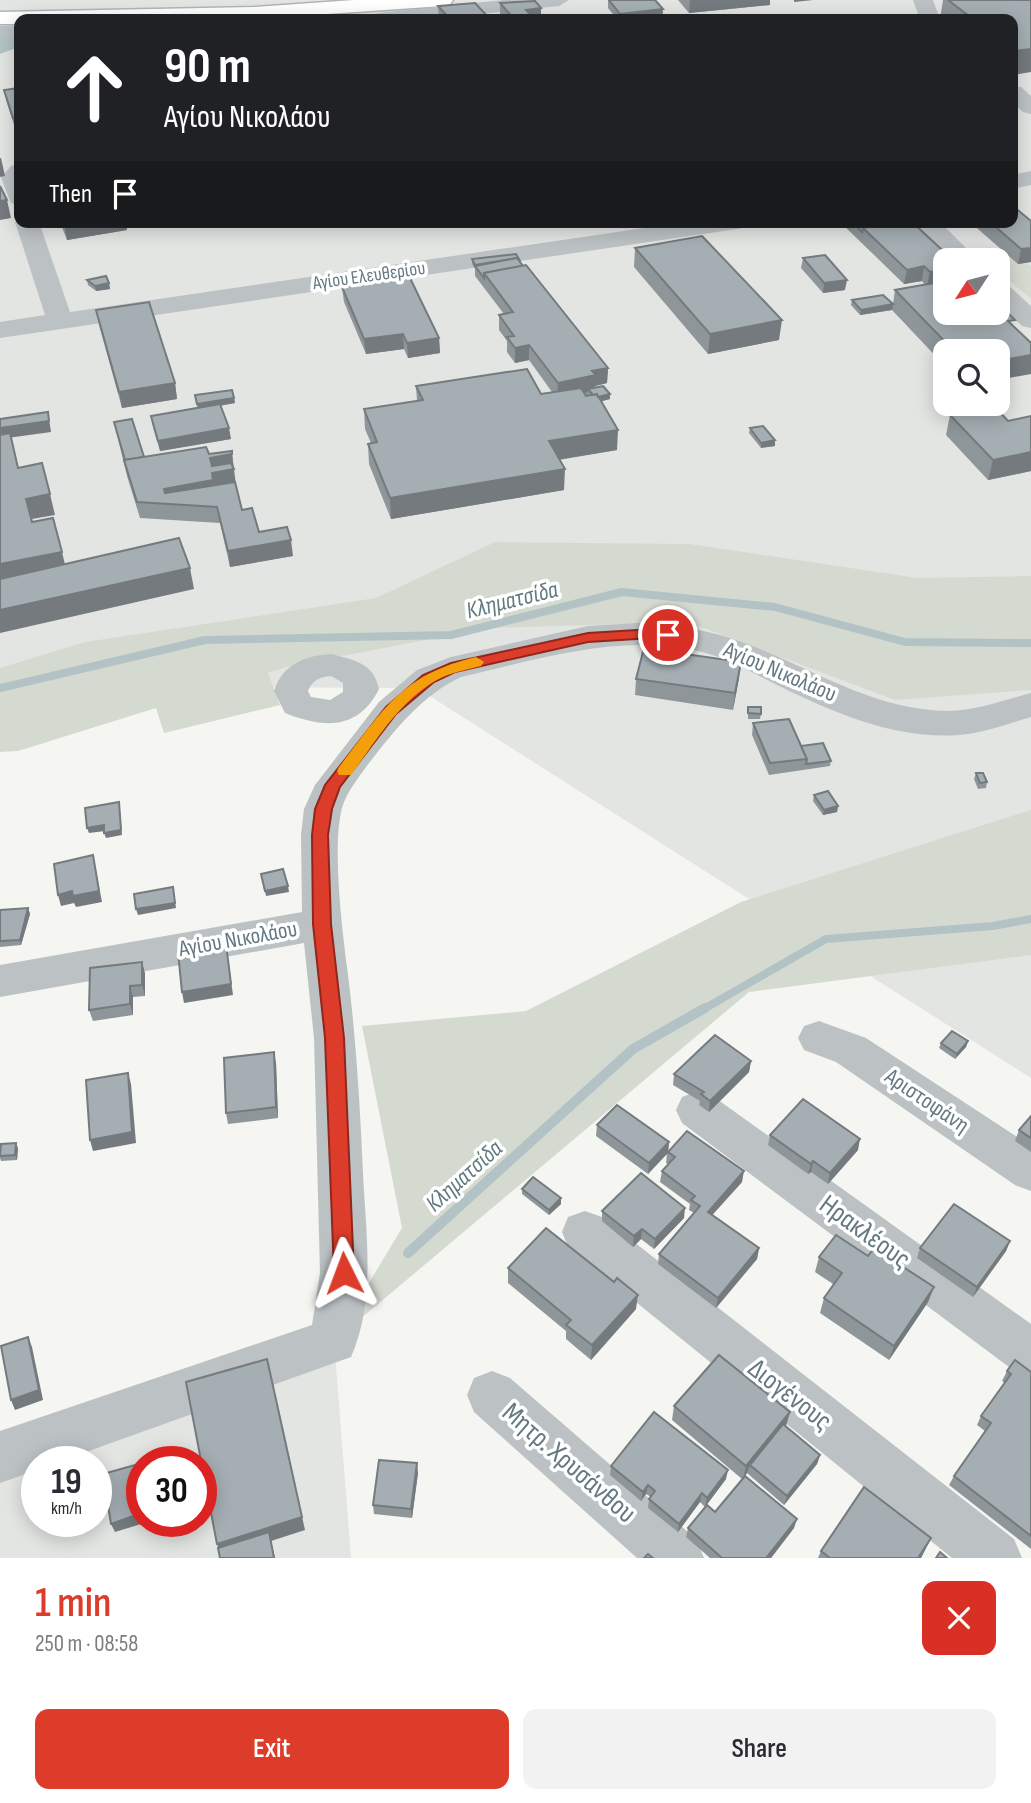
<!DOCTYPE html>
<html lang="en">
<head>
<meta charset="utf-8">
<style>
	:root { --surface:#fff; --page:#f2f2f3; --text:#2b2b33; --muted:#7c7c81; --accent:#dd3c2a }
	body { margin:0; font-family:"Sofia Sans Condensed",sans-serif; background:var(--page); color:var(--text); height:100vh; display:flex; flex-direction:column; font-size:26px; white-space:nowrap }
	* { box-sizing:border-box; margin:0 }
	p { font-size:23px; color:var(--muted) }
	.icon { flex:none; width:38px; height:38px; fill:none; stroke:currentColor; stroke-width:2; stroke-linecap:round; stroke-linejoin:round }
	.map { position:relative; height:1558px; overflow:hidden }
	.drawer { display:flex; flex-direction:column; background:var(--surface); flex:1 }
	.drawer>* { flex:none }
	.hud { position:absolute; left:14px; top:14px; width:1004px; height:214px; border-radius:14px; box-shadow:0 4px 18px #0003; background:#202124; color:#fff; overflow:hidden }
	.needle { width:46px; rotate:234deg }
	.fabs { position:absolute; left:933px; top:248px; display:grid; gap:14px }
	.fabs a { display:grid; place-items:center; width:77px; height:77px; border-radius:14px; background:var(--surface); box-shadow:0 4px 18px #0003; font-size:35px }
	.speed { position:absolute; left:21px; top:1446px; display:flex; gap:14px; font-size:35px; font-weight:700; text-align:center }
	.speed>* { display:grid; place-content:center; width:91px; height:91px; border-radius:50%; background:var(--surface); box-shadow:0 4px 18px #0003; line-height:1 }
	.speed small { font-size:18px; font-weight:400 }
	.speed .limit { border:10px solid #d22; background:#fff; color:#111 }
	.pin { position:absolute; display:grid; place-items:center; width:60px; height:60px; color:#fff; margin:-30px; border:4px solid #fff; border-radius:50%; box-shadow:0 2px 7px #0007 }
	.me { position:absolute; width:77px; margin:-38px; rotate:357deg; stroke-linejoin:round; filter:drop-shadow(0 0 5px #0008) }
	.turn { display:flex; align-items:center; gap:24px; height:147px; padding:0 35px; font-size:32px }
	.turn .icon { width:91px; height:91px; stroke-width:2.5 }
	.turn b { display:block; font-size:49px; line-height:60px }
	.then { display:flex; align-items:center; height:66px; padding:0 35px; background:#0003; gap:14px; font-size:26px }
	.round { display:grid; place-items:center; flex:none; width:74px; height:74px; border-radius:14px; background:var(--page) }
	.overview { display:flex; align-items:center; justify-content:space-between; height:119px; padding:0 35px }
	h1 { font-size:42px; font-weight:600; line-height:52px; color:var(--accent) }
	.primary-button { display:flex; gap:14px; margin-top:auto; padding:14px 35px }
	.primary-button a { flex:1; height:80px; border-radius:14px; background:var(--accent); color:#fff; font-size:28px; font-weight:600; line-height:80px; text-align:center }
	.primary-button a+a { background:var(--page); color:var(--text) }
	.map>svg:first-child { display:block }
</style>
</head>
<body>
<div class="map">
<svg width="1031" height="1558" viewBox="0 0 1031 1558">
	<rect width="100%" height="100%" fill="#f5f5f2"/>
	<g fill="#e3e5e3" fill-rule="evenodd">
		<path d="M0,0H1031V1078L417,688L174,687L0,746ZM19,19H1013V222H19ZM945,261H998V313H945ZM945,352H998V404H945Z"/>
		<path d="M334,1341L351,1558H0V1450ZM37,1461H96V1521H37ZM142,1461H201V1521H142Z"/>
	</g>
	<g fill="#d5dad1">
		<path d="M1006,246L1031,266V299L998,271V261H985L980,256Z"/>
		<path d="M495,542L690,544L918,578L1031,576V690L895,700L688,622L489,628L290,666L268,673L280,705L164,733L156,708L18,751L0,752V668L85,642L376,598Z"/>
		<path d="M1031,810V955L749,992L334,1341L402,1228L362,1026L526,1011L741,902Z"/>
	</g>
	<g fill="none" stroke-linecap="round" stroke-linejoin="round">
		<g stroke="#b3c3c5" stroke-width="8">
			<path d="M0,688L205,640L451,635L622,592L775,607L905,642L1031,643"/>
			<path d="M702,1010L826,939L993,926L1031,919"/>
		</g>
		<path stroke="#b3c3c5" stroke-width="10" d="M408,1253L633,1049L705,1008"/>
		<path fill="#b3c3c5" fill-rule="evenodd" d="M19,30V47L0,54V37Z"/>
		<defs>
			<path id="highway" d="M354,0H453L450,4L443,6L255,19H19V24H0V12L255,7Z"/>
		</defs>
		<use href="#highway" stroke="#b0b5b7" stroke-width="3"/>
		<g fill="#bcc2c4" fill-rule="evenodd">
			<path d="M503,0H569L559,6L432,19H368L371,15L378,13Z"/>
			<path d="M913,0H933L940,19H920Z"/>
			<rect x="0" y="26" width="19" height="12"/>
			<path d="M1013,86L1021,87L1031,96V114L1023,112L1013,103Z"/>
			<path d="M19,164V205L11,203L1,178L11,166Z"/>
			<path d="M1031,171V185L1013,189V175Z"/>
			<path d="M19,217V222H39L70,312L685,222H749L746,227L737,229L0,338V322L45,315L15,222Z"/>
			<path d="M914,222H940L979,261H952Z"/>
			<path d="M998,281L1007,284L1031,306V328L1022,326L998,303Z"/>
			<path d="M653,622C683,627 713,631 742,642C811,667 871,710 948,711C976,711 1004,700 1031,693V717C1007,724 983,733 959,735C899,740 837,714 785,689C758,676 731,659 702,652C621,632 540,659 461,677C421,696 396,729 369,763C359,777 347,791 342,808C332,845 342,928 347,967C356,1036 360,1104 363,1174C366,1233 376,1301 351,1357L61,1461H37V1470L0,1483V1431L312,1325L320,1273L314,1038L304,943L0,997V965L302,912L301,835L304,809L315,785L379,702L417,670L451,657L588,626Z"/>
			<path d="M331,654C354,660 374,663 379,689C358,731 323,728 285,713L274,691C283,664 304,656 331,654ZM331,676L343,683V692L330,700L311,697L308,691C312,680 320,677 331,676Z"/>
			<path d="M819,1021L866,1038L1031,1146V1191L1015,1185L836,1062L804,1050L798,1038L804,1026Z"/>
			<path d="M698,1091L714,1097L1031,1324V1377L1013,1370L682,1123L676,1110L682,1097Z"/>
			<path d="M585,1211L602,1217L1014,1539L1022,1558H952L568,1247L562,1232L568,1217Z"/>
			<path d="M492,1371L510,1378L696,1539L704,1558H637L474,1412L467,1395L474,1378Z"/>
		</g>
		<use href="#highway" fill="#fff" fill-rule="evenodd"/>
	</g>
	<g fill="#8e969a">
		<path d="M608,0L663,9L662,18L649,19H617L608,8Z"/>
		<path d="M678,0H770V5L689,13Z"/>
		<path d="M943,0H1031L1013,75V19H940Z"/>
		<path d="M500,3L541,19H439L438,6L488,17L500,15Z"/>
		<path d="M19,88L16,131L7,103L4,90Z"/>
		<path d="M1031,221V262L1018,264L970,222H1013Z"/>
		<path d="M60,222H141L126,225L127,230L67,240Z"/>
		<path d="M840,222H870L873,226L945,261L998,352H945V366L892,310L860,315L851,305L852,300L893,304L895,290L925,285L922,281L904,284Z"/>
		<path d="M635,248L779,340L708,354L634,267Z"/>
		<path d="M803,258L845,290L823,293L801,268Z"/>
		<path d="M472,259L519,260L608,368L607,383L595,386V387L610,394V399L601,401L617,450L559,460L564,490L391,519L369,464L368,444L371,443L365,429L364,409L417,401L416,386L541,394L552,392L529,360L515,363L507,352V341L499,330V315L504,314L475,276V269L472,264Z"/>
		<path d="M87,280L109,283L110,289L96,291L88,285Z"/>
		<path d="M342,287L439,338L440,353L408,358L404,349L366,354L344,302Z"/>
		<path d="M96,310L175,383L177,399L122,408L99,325Z"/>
		<path d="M195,395L234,398L235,403L220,406L231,439L160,451L153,427L151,416L198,408Z"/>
		<path d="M950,415L1008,421L1031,416V471L988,480L946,435Z"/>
		<path d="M114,422L144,457L209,454L232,451L235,485L242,510L259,532L293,556L230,567L220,523L140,518L127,476Z"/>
		<path d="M750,428L775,440V446L761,448L749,433Z"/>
		<path d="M739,678L733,710L635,695L636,679Z"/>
		<path d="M748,707L761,714L760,719H748Z"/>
		<path d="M753,723L831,761L830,766L769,775L752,735Z"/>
		<path d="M976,773L987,782L986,788L978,789L974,779Z"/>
		<path d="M814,795L838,806L837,812L823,815L813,801Z"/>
		<path d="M28,908L30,914L21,945L0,947V910Z"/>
		<path d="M145,973V996L133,997V1015L93,1021L89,1010Z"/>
		<path d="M968,1041L966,1047L955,1059L939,1048L941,1043Z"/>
		<path d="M751,1061L749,1072L709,1112L699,1105L700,1101L673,1085L674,1074Z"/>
		<path d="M276,1063L278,1118L228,1124L226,1113Z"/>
		<path d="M1031,1116V1152L1015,1141L1019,1130Z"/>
		<path d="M597,1125L669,1142L668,1152L742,1182L712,1215L759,1248L757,1259L716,1308L658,1264L659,1254L694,1213L689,1210L690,1204L660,1182L662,1171L668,1164L666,1163L667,1153L648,1174L596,1136Z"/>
		<path d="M770,1135L858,1150L828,1184L811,1172L808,1174L768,1145Z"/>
		<path d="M18,1148L17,1160L1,1161L0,1158V1150Z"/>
		<path d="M522,1189L561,1204L549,1215L522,1194Z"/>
		<path d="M602,1211L684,1218L654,1249L641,1239L633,1247L602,1221Z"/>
		<path d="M1010,1241L1006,1251L973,1297L917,1258L920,1248Z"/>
		<path d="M868,1256L934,1287L928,1302L889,1360L820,1313L824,1298L833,1284L815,1272L819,1257Z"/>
		<path d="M508,1268L636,1309L591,1360L566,1339V1331L508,1283Z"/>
		<path d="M1007,1371L1031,1372V1549L949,1485L954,1476L985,1431L977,1425L981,1416L1005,1383L1002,1381Z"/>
		<path d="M674,1406L786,1426V1427L820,1455L817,1464L784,1505L747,1473L745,1476L794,1528L771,1558H710L686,1537L688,1528L715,1512L742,1479L672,1420Z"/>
		<path d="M611,1466L726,1479L705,1507L700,1502L678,1532L648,1508L649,1499L651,1497L646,1494L641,1501L610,1475Z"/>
		<path d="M418,1473L412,1518L374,1514L373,1505Z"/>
		<path d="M931,1538L921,1558H818L821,1551Z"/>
	</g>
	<g fill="#747a7d">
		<path d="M690,0H770V5L689,13Z"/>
		<path d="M794,0H813L794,2Z"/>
		<path d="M541,8V19H526V10Z"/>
		<path d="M663,9L662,18L649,19H620V14Z"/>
		<path d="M1031,49V72L1013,75V60L1015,51Z"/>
		<path d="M19,117V131H16L13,118Z"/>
		<path d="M0,158H1L5,176L0,177Z"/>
		<path d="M7,200L11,218L0,220V201Z"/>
		<path d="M64,222H141L126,225L127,230L67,240Z"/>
		<path d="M546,222H560L546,226Z"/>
		<path d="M804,222H822L804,226Z"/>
		<path d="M1031,248V262L1018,264L1021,249Z"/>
		<path d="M924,266L922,281L904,284L907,270Z"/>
		<path d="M945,269V283L927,286L930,272Z"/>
		<path d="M847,280L845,290L823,293L824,283Z"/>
		<path d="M109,283L110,289L96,291L95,286Z"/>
		<path d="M893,304L892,310L860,315L861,310Z"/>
		<path d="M782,320L779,340L708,354L710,334Z"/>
		<path d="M403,334L404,349L366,354L364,339Z"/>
		<path d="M439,338L440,353L408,358L407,343Z"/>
		<path d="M529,345V360L515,363V348Z"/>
		<path d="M1031,355V374L998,380V361Z"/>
		<path d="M608,368L607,383L595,386V391L588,389V392L557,399L558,383L592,371Z"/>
		<path d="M175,383L177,399L122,408L119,392Z"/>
		<path d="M610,394V399L595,403V397Z"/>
		<path d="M234,398L235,403L198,409L197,404Z"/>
		<path d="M48,412L51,432L0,439V428Z"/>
		<path d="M229,428L231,439L160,451L158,441Z"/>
		<path d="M618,430L617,450L549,461V441Z"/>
		<path d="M775,440V446L761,448V443Z"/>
		<path d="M1031,452V471L988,480L993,460Z"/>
		<path d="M232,454L236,485L215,489L171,504L164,489L210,458Z"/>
		<path d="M565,469L564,490L391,519L390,498Z"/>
		<path d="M50,494L55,515L32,519L26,499Z"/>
		<path d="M291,540L293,556L230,567L228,551Z"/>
		<path d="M62,552L67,573L0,586V564Z"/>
		<path d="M190,568L194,589L0,633V610Z"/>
		<path d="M741,662L739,678L733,710L735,693Z"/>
		<path d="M119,802L122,835L106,838L104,833Z"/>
		<path d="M838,806L837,812L823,815L824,810Z"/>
		<path d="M104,825L105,831L89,833L87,828Z"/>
		<path d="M93,855L102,902L76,907L74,903L61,906L58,895Z"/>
		<path d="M288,886L289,892L266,896L265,891Z"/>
		<path d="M173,887L176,908L138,915L136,909Z"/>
		<path d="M28,908L30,914L21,945L20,940Z"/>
		<path d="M226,944L233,995L184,1003L182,992Z"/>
		<path d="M142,962L145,973V996L142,985Z"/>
		<path d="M130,986L133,997V1015L130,1004Z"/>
		<path d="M968,1041L966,1047L955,1059L957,1054Z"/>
		<path d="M274,1052L276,1063L278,1118L276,1107Z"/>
		<path d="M751,1061L749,1072L709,1112L710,1101Z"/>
		<path d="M128,1073L131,1084L136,1143L93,1151L90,1140Z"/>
		<path d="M860,1139L858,1150L828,1184L830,1173Z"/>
		<path d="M669,1142L668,1153L648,1174L649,1163Z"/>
		<path d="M16,1143L18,1148L17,1160L15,1155Z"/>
		<path d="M813,1161L811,1172L808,1174L811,1164Z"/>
		<path d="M744,1171L742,1182L706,1222L708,1212Z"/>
		<path d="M561,1198V1204L549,1215V1210Z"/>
		<path d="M685,1208L684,1218L654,1249L655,1239Z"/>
		<path d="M642,1229L641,1239L633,1247L634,1236Z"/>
		<path d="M1010,1241L1006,1251L973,1297L977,1287Z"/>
		<path d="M759,1248L757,1259L716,1308L718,1298Z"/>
		<path d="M934,1287L928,1302L889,1360L894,1346Z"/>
		<path d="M638,1295L636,1309L591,1360L592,1345Z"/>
		<path d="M28,1337L32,1347L43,1400L15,1410L11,1400Z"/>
		<path d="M267,1359L305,1530L271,1541L275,1558L221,1556L217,1544Z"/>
		<path d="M790,1412L786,1426L753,1467L750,1465L747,1473L743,1479L746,1466Z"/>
		<path d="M820,1455L817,1464L784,1505L787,1496Z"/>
		<path d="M417,1463L418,1473L412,1518L411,1509Z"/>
		<path d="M728,1470L726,1479L705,1507L707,1498Z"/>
		<path d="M648,1485L646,1494L641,1501L643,1492Z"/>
		<path d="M702,1493L700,1502L678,1532L679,1524Z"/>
		<path d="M142,1513V1521H151L115,1532L111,1524Z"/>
		<path d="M797,1519L794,1528L771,1558H766Z"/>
		<path d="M931,1538L921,1558H918Z"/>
	</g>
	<g fill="#a5afb3" stroke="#747a7d" stroke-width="2">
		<path d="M609,0H655L663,9L620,14Z"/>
		<path d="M948,0H1031V49L1015,51L1013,50V19H973Z"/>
		<path d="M535,1L541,8L526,10L535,19H514L500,3Z"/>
		<path d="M475,3L488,17L500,15L504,19H450L438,6Z"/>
		<path d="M19,88V117L13,118L4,90Z"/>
		<path d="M0,186L7,200L0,201Z"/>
		<path d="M1013,206L1031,221V248L1021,249L990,222H1013Z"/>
		<path d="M852,222H870L873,226L863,228L862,232Z"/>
		<path d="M895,222H912L954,261H945V269L930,272L924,266L907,270L863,228Z"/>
		<path d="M702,236L782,320L710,334L635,248Z"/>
		<path d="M516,254L519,259L517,258L475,265L472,259Z"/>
		<path d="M825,255L847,280L824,283L803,258Z"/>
		<path d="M517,258L523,266L484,273V278L475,266Z"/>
		<path d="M526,265L608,368L592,371L596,375L558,383L529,345L515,348L507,337L514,336L499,315L513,312L484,273Z"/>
		<path d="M106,276L109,283L95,286L87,280Z"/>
		<path d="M410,278L439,338L407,343L403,334L364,339L342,287Z"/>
		<path d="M945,281V313H998V304H999L1015,320L1008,321L1031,343V355L998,361V352H955L895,290Z"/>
		<path d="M883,295L893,304L861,310L852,300Z"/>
		<path d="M149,302L175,383L119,392L96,310Z"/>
		<path d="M527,369L541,394L581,388L586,396L597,394L618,430L549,441L565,469L390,498L368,444L377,442L364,409L423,400L416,386Z"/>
		<path d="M603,386L610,394L598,397L597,394L593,395L588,389Z"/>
		<path d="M232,390L234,398L197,404L195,395Z"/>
		<path d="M220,404L229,428L158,441L151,416Z"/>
		<path d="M994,406L1008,421L1031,416V452L993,460L950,415Z"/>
		<path d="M48,412L49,421L0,428V419Z"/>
		<path d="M132,419L144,457L125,460L114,422Z"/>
		<path d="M763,426L775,440L761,443L750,428Z"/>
		<path d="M10,433L18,468L42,463L50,494L26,499L32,522L53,518L62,552L0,564V435Z"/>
		<path d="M206,447L209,454L232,451V454L210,458L212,466L231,463L234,469L212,473L213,480L164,489L165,493L235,482L242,510L252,508L259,532L287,527L291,540L228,551L217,507L137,502L124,460Z"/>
		<path d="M179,538L190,568L0,610V579Z"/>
		<path d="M644,648L741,662L735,693L636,679Z"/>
		<path d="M748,707H761V714L748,713Z"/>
		<path d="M789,719L807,759L770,763L753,723Z"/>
		<path d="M823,743L831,761L806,764L807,759L801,746Z"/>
		<path d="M976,773H983L987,782L980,783Z"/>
		<path d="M828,791L838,806L824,810L814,795Z"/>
		<path d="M119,802L121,830L104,833V825L87,828L85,808Z"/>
		<path d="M93,855L99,891L73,896L72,891L58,895L54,864Z"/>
		<path d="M283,869L288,886L265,891L261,874Z"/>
		<path d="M173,887L175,903L136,909L134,894Z"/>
		<path d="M28,908L20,940L0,941V910Z"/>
		<path d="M226,944L231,984L182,992L178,952Z"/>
		<path d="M142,962V985L130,986V1004L89,1010L90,968Z"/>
		<path d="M952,1031L968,1041L957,1054L941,1043Z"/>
		<path d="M715,1035L751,1061L710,1101L701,1094L704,1092L674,1074Z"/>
		<path d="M274,1052L276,1107L226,1113L224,1058Z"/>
		<path d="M128,1073L132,1132L90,1140L86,1080Z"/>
		<path d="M803,1099L860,1139L830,1173L813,1161L811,1164L770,1135Z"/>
		<path d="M617,1105L669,1142L649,1163L597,1125Z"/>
		<path d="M1031,1116V1138L1019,1130Z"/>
		<path d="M687,1131L744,1171L708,1212L759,1248L718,1298L659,1254L700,1206L691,1200L695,1196L662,1171L675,1157L668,1152Z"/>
		<path d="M16,1143L15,1155L0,1156L1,1144Z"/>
		<path d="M641,1173L685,1208L655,1239L642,1229L634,1236L602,1211Z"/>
		<path d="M533,1177L561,1198L549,1210L522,1189Z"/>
		<path d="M954,1204L1010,1241L977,1287L920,1248Z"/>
		<path d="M546,1228L614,1282L617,1278L638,1295L592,1345L566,1325L571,1320L508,1268Z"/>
		<path d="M836,1235L868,1256L874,1248L934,1287L894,1346L824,1298L842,1273L819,1257Z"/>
		<path d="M28,1337L39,1390L11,1400L1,1346Z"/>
		<path d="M719,1355L790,1412L746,1466L674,1406Z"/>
		<path d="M267,1359L302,1517L217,1544L186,1382Z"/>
		<path d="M1015,1360L1031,1372V1536L954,1476L991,1423L981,1416L1011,1374L1007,1371Z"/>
		<path d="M654,1412L728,1470L707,1498L702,1493L679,1524L649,1499L655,1491L648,1485L643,1492L611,1466Z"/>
		<path d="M783,1424L820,1455L787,1496L750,1465Z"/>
		<path d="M175,1452L177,1461H146Z"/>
		<path d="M379,1460L417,1463L411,1509L373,1505Z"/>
		<path d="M142,1463V1513L111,1524L103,1474Z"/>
		<path d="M745,1476L797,1519L766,1558H722L688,1528L707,1505L715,1512Z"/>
		<path d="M864,1487L931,1538L918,1558H830L821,1551Z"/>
		<path d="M269,1532L274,1558H220L218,1548Z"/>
		<path d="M940,1552L947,1558H936Z"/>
		<path d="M648,1554L653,1558H644Z"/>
	</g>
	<path fill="#dd3c2a" stroke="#90271b" stroke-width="2" d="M653,629L673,632L675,635L668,640L653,638L588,642L455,672L434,682L396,714L340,787L332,809L328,835L331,924L344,1038L354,1273L351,1279L344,1282L337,1279L334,1273L325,1038L313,924L312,835L315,809L325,785L386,707L423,675L451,663L588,633Z"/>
	<path fill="#f59e0b" d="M476,657L484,662L481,666C465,670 449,673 435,681C399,702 375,742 351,775H339L337,771L339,767C384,709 401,675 476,657Z"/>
	<g text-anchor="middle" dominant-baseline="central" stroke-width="7" stroke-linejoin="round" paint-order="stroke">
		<g font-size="19" fill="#657982" stroke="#fff">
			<text transform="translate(369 276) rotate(-8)">Αγίου Ελευθερίου</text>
		</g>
		<g font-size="23" fill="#657982" stroke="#fff">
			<text transform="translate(780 672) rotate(23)">Αγίου Νικολάου</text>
			<text transform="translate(238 939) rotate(-10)">Αγίου Νικολάου</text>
			<text transform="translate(927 1101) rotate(34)">Αριστοφάνη</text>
		</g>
		<g font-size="24" font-style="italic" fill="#617b7f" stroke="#fff">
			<text transform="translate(512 600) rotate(-14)">Κληματσίδα</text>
			<text transform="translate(464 1176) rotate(-42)">Κληματσίδα</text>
		</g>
		<g font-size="28" fill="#657982" stroke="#fff">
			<text transform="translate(865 1232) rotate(36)">Ηρακλέους</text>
			<text transform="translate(790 1395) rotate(38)">Διογένους</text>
			<text transform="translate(569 1463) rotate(41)">Μητρ. Χρυσάνθου</text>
		</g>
	</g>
</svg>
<div class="fabs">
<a><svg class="needle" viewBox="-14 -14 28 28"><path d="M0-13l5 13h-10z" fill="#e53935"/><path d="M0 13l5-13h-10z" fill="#7c7c81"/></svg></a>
<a><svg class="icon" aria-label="search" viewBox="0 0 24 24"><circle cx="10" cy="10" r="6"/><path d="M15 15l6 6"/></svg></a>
</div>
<div class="speed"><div>19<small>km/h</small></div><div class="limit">30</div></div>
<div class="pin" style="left:668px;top:635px;background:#d93025"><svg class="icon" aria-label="arrive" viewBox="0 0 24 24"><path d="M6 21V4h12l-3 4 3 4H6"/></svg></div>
<svg class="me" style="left:344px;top:1273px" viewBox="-20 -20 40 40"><path d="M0-17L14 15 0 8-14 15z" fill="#dd3c2a" stroke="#fff" stroke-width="4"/></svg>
<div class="hud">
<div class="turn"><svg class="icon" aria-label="ahead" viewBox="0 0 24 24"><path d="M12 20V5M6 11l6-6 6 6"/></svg><div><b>90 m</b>Αγίου Νικολάου</div></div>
<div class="then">Then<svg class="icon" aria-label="arrive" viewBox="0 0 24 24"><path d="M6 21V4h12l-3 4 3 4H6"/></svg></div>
</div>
</div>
<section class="drawer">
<div class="overview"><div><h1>1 min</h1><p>250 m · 08:58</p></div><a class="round" style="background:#d93025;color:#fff"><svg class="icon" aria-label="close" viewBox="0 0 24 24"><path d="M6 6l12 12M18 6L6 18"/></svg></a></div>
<div class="primary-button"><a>Exit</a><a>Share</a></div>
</section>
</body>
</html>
